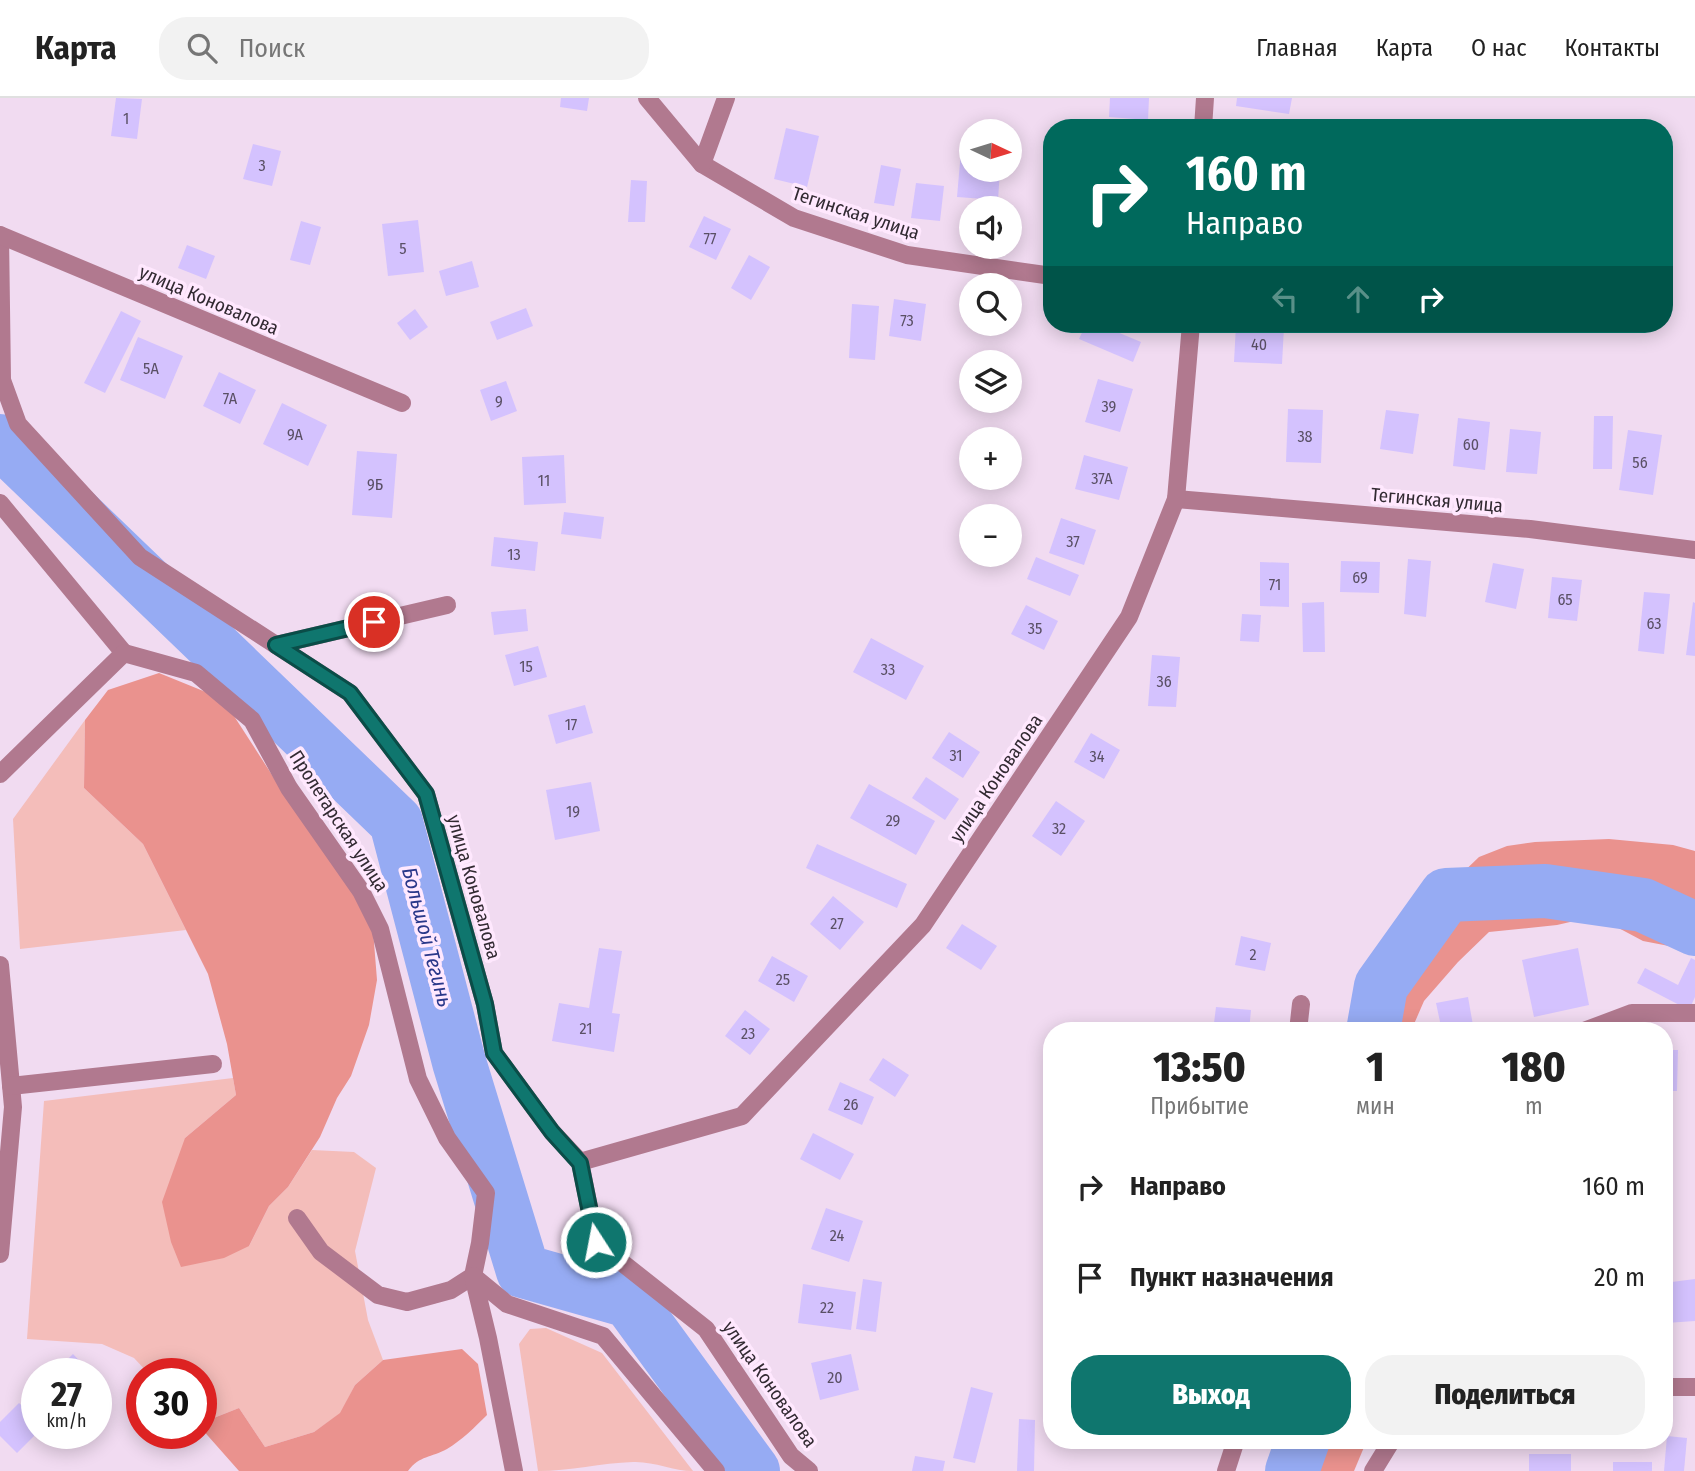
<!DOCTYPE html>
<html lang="ru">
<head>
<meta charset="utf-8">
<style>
	:root { --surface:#fff; --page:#f2f2f2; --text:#222; --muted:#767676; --line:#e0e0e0; --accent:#0f766e }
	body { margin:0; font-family:"Fira Sans Condensed",sans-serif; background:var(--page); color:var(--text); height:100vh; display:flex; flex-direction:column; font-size:26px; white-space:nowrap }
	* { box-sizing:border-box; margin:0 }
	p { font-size:23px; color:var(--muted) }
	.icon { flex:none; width:38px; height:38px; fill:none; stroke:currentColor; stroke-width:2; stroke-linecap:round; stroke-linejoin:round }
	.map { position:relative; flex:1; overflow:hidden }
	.panel { position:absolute; left:1043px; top:924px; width:630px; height:427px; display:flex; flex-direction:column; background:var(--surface); border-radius:28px; box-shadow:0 4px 18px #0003 }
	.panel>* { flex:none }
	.hud { position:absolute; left:1043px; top:21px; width:630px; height:214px; border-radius:28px; box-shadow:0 4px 18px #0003; background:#00695c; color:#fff; overflow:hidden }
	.needle { width:46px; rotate:94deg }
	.buttons { position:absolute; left:959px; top:21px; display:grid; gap:14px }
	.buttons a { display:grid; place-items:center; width:63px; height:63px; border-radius:50%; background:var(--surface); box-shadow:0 4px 18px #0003; font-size:35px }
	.speed { position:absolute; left:21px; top:1260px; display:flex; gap:14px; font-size:35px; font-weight:700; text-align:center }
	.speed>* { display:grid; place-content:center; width:91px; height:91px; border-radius:50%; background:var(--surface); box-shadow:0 4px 18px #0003; line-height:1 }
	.speed small { font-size:18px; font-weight:400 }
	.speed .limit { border:10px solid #d22; background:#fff; color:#111 }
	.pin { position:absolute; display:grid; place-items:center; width:60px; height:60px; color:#fff; margin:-30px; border:4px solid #fff; border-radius:50%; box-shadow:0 2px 7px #0007 }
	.me { position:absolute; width:77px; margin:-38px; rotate:349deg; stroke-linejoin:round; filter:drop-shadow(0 0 5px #0008) }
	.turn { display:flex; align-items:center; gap:24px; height:147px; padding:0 28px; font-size:32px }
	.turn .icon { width:91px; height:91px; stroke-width:2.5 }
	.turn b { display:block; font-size:49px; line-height:60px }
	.lanes { display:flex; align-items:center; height:66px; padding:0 28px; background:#0003; justify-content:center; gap:35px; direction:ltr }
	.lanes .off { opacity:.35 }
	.eta { display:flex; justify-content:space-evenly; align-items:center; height:119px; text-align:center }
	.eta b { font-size:42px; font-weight:800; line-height:49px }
	.primary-button { display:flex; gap:14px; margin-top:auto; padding:14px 28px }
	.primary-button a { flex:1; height:80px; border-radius:28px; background:var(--accent); color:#fff; font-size:28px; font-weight:800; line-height:80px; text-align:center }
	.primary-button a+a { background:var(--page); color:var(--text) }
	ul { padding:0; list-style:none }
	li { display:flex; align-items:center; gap:21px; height:91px; padding:0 28px }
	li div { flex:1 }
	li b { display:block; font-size:26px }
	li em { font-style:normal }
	header { display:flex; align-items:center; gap:42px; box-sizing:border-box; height:98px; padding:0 35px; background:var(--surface); border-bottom:2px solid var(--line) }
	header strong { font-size:33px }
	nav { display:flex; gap:38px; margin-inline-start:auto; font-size:24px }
	.search { width:490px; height:63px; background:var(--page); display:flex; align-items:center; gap:18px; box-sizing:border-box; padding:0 24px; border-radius:28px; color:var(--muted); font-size:26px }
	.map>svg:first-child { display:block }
</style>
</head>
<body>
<header>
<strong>Карта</strong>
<div class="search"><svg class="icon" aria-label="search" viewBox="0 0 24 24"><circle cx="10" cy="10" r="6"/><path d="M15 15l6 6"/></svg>Поиск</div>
<nav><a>Главная</a><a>Карта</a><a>О нас</a><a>Контакты</a></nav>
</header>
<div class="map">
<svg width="1695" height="1373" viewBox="0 0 1695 1373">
	<rect width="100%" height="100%" fill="#f1dbf1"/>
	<g fill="#f4bdba">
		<path d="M85,622L84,690L143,746L186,832L20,851L13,721Z"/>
		<path d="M233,980L236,997L185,1040L249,1148L269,1108L288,1089L312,1052L354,1054L376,1070L355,1153L368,1222L383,1262L355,1287L341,1315L314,1334L265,1349L239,1310L201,1325V1276H149L134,1260L102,1246L27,1241L44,1003Z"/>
		<path d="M546,1230L602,1255L693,1373C673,1373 653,1363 633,1364C601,1365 570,1373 538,1373L519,1246L530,1231Z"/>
	</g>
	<g fill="#ea928e">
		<path d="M159,575L223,601L274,680L347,783L373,832L377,882L369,927L351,978L337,1000L320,1039L288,1089L269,1108L249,1148L224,1160L181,1169L171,1144L162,1104L185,1040L236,997L227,946L208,876L143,746L84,690L85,622L108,592Z"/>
		<path d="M1609,741L1673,747L1695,753V853L1643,843L1596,818L1557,827L1489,834L1458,864L1424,903L1411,933H1349L1377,854L1399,834L1428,793L1455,782L1479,759L1507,748L1535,744Z"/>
		<path d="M462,1251L478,1266L487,1317C475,1329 462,1342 447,1351C431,1360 420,1357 408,1373H239L201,1330V1325L239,1310L265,1349L314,1334L340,1315L355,1287L383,1262Z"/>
		<path d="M1271,1342H1367L1354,1373H1295L1272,1348Z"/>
	</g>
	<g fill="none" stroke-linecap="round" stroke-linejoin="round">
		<g stroke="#96abf3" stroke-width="54">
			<path d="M0,343L396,724L459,964L523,1173L629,1203L753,1373"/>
			<path d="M1373,933L1381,888L1446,797L1545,793L1643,807L1695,831"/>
			<path d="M1292,1373L1303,1342"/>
		</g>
	</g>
	<g fill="#d4c2fe">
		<path d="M116,0L142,1L137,41L111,38Z"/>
		<path d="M561,0H589L587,13L560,9Z"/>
		<path d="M1110,0H1149L1148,22L1109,19Z"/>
		<path d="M1237,0H1292L1289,16L1236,8Z"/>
		<path d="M786,30L819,38L807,89L774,81Z"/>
		<path d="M253,46L281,53L272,88L243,81Z"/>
		<path d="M961,53L971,54V72H1000L998,102L957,99Z"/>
		<path d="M881,67L901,71L894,108L874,105Z"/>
		<path d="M631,82L647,83L645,124H628Z"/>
		<path d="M916,85L944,88L940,123L911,120Z"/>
		<path d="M704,118L731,131L716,162L689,149Z"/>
		<path d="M418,122L424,174L388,178L382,126Z"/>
		<path d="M301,123L321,129L310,167L290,162Z"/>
		<path d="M187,147L215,158L206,181L178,170Z"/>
		<path d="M749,157L770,169L751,202L731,190Z"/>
		<path d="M472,163L479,189L446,198L439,173Z"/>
		<path d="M894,201L926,206L921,243L889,238Z"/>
		<path d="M852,206L879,208L875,262L849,260Z"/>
		<path d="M526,210L533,228L497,242L490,224Z"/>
		<path d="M415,211L428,229L410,242L397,225Z"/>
		<path d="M121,213L141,223L105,295L84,285Z"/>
		<path d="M1086,226H1098L1141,244L1133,264L1079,241Z"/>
		<path d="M1236,227L1284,229L1282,266L1234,264Z"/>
		<path d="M138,239L183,258L165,301L120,282Z"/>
		<path d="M219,274L256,292L240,326L203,308Z"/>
		<path d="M1098,281L1133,291L1120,334L1085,324Z"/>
		<path d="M506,283L517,313L491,323L480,292Z"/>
		<path d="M282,305L327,327L308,368L263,346Z"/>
		<path d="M1288,311L1323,312L1321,365L1286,364Z"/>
		<path d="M1386,312L1419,316L1413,356L1380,351Z"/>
		<path d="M1594,318H1613L1612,371H1593Z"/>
		<path d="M1458,320L1490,324L1485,372L1453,368Z"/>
		<path d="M1510,331L1541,334L1537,376L1506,374Z"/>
		<path d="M1628,332L1662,337L1653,397L1619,392Z"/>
		<path d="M357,353L397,356L392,420L352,417Z"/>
		<path d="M564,357L566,405L524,407L522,359Z"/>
		<path d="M1084,357L1128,369L1119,402L1075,391Z"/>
		<path d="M564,414L604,419L601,441L561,436Z"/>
		<path d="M1061,420L1096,432L1084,467L1049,455Z"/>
		<path d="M494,439L538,444L535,473L491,468Z"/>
		<path d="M1036,459L1079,477L1070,498L1027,481Z"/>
		<path d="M1408,461L1431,463L1426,519L1404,516Z"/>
		<path d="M1341,463L1380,464L1379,495L1340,494Z"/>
		<path d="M1260,464L1289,465V509L1260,508Z"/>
		<path d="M1493,465L1524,471L1516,511L1485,504Z"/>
		<path d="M1552,479L1582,482L1577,523L1548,520Z"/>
		<path d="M1644,494L1670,496L1664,556L1638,553Z"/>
		<path d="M1324,504L1325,554H1303L1302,505Z"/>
		<path d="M1693,504L1695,505V558L1686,557Z"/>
		<path d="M1026,507L1058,523L1044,552L1011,536Z"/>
		<path d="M526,511L528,533L494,537L491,514Z"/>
		<path d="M1242,516L1261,517L1259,544L1240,543Z"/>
		<path d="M871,540L924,568L906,602L853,574Z"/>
		<path d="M538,548L547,579L514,588L505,557Z"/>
		<path d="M1152,557L1180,559L1176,609L1148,608Z"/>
		<path d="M585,607L593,635L556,646L548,617Z"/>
		<path d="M949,634L980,654L963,680L932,660Z"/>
		<path d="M1091,635L1120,652L1104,681L1074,664Z"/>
		<path d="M926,679L959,701L945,722L912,700Z"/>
		<path d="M591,684L600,733L555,742L546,692Z"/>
		<path d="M869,686L935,723L916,757L850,720Z"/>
		<path d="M1056,703L1085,723L1061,758L1032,738Z"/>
		<path d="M817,746L907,786L897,810L806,770Z"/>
		<path d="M833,798L864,824L840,852L810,826Z"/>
		<path d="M962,826L997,848L981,872L946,850Z"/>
		<path d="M1241,838L1271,845L1265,873L1235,867Z"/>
		<path d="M599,850L622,853L612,915L620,916L614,954L552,943L559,905L589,910Z"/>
		<path d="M1578,850L1589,907L1534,919L1522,862Z"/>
		<path d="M772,858L808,878L794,904L758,883Z"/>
		<path d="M1691,860L1695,862V899L1689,912L1637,885L1645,870L1678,887Z"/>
		<path d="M1468,899L1474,933H1442L1436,905Z"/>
		<path d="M1216,909L1251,912L1249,933H1213Z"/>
		<path d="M745,912L770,931L750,957L725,938Z"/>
		<path d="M1664,952H1678L1677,993H1664Z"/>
		<path d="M883,960L909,977L895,999L869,982Z"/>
		<path d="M840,984L874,999L862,1027L828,1012Z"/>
		<path d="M813,1035L854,1056L840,1082L800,1061Z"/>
		<path d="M826,1110L863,1123L849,1164L811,1151Z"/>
		<path d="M863,1181L882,1184L876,1234L856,1231Z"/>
		<path d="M1695,1181V1223L1666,1225L1664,1185Z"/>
		<path d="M803,1186L856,1194L851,1232L798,1225Z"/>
		<path d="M73,1256L92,1276H62L58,1271Z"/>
		<path d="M851,1256L859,1292L820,1302L811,1265Z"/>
		<path d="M971,1289L993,1295L975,1365L953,1360Z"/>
		<path d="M19,1305L37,1322V1335L17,1355L0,1338V1324Z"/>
		<path d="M1019,1321L1035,1322L1034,1373H1017Z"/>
		<path d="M1667,1338L1687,1340L1684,1373H1664Z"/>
		<rect x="1529" y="1356" width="42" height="17"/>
		<path d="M915,1358L945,1363L943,1373H912Z"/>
		<rect x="1613" y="1364" width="39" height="9"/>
	</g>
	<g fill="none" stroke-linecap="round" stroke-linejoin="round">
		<g stroke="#b1798f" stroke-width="18">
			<path d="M647,0L702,66L794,120L907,157L1052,178"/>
			<path d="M1203,30L1205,0"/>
			<path d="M702,66L726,0"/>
			<path d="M0,137L2,282L18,326L140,459L350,595L426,696L485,906L494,955L552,1034L580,1064L596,1144L706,1231L791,1358L809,1373"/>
			<path d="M0,137L402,305"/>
			<path d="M1176,401L1530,431L1695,452"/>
			<path d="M0,405L124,555"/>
			<path d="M276,547L447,507"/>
			<path d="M0,676L124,555L196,575L252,622L289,690L361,793L380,831L418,981L447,1040L486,1095L480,1145L473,1178L451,1192L407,1204L378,1197L321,1154L297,1120"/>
			<path d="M0,867L13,1009L0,1156"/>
			<path d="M1298,933L1301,906"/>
			<path d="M1584,933L1632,915H1695"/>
			<path d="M11,988L213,966"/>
			<path d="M580,1064L742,1018L923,827L1129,519L1176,401L1191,226"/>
			<path d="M1664,1289H1695"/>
			<path d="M514,1373L488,1240L473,1178L507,1206L603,1238L716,1373"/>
			<path d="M1226,1373L1236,1342"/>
			<path d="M1373,1373L1392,1342"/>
		</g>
	</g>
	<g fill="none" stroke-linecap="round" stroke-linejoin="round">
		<defs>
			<path id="route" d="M374,524L276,547L350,595L426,696L485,906L494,955L552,1034L580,1065L596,1144"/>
		</defs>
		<use href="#route" stroke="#0a4d48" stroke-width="18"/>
		<use href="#route" stroke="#0f766e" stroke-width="12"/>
	</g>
	<g text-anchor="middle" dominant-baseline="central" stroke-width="7" stroke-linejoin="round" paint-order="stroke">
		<g font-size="16" fill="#5a5065">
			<text x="126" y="20">1</text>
			<text x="262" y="67">3</text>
			<text x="710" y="140">77</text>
			<text x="403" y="150">5</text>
			<text x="907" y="222">73</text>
			<text x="1259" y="246">40</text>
			<text x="151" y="270">5А</text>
			<text x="230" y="300">7А</text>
			<text x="499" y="303">9</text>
			<text x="1109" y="308">39</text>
			<text x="295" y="336">9А</text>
			<text x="1305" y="338">38</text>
			<text x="1471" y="346">60</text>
			<text x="1640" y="364">56</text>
			<text x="1102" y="380">37А</text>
			<text x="544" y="382">11</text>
			<text x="375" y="386">9Б</text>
			<text x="1073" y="443">37</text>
			<text x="514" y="456">13</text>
			<text x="1360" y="479">69</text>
			<text x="1275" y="486">71</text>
			<text x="1565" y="501">65</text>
			<text x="1654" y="525">63</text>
			<text x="1035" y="530">35</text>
			<text x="526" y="568">15</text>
			<text x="888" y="571">33</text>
			<text x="1164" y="583">36</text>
			<text x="571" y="626">17</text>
			<text x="956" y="657">31</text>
			<text x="1097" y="658">34</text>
			<text x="573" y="713">19</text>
			<text x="893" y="722">29</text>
			<text x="1059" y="730">32</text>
			<text x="837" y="825">27</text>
			<text x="1253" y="856">2</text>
			<text x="783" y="881">25</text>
			<text x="586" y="930">21</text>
			<text x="748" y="935">23</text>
			<text x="851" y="1006">26</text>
			<text x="837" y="1137">24</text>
			<text x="827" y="1209">22</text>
			<text x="835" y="1279">20</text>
		</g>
		<g font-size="19" fill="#322a32" stroke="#ffe8fe">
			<text transform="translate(856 115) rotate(18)">Тегинская улица</text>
			<text transform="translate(209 202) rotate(23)">улица Коновалова</text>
			<text transform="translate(1437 402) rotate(5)">Тегинская улица</text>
			<text transform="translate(996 680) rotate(-56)">улица Коновалова</text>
			<text transform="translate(339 723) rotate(57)">Пролетарская улица</text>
			<text transform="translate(474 789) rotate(74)">улица Коновалова</text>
			<text transform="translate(770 1286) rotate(55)">улица Коновалова</text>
		</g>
		<g font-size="21" font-style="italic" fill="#2a388a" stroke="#ffe8fe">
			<text transform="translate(427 839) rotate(75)">Большой Тегинь</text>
		</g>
	</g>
</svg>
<div class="buttons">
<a><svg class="needle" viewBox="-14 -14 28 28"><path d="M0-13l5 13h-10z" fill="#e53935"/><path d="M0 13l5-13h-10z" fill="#767676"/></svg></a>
<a><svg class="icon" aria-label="sound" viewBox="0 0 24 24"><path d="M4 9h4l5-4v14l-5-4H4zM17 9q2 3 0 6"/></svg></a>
<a><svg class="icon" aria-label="search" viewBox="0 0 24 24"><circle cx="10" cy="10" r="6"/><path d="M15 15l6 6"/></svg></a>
<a><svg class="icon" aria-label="layers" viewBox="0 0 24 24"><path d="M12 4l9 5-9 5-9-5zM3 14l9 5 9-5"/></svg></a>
<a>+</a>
<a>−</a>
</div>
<div class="speed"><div>27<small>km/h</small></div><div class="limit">30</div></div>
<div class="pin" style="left:374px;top:524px;background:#d93025"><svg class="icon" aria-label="arrive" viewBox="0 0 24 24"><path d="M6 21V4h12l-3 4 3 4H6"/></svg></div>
<svg class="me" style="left:596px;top:1144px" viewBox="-20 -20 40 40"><circle r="17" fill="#0f766e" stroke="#fff" stroke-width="3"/><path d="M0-11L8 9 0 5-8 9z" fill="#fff"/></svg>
<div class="hud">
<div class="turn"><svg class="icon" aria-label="right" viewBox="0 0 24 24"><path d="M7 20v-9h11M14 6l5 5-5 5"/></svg><div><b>160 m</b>Направо</div></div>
<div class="lanes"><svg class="icon off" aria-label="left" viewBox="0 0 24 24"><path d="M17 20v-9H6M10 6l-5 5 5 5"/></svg><svg class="icon off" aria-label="ahead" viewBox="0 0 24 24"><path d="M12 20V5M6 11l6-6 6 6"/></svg><svg class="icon" aria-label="right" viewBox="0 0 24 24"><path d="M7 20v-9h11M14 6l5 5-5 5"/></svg></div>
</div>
<section class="panel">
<div class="eta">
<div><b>13:50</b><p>Прибытие</p></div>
<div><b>1</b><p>мин</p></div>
<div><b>180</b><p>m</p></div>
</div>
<ul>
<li><svg class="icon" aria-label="right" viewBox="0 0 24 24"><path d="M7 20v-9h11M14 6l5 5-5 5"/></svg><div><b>Направо</b></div><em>160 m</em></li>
<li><svg class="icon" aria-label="arrive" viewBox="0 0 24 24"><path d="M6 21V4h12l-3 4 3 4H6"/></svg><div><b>Пункт назначения</b></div><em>20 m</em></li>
</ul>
<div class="primary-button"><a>Выход</a><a>Поделиться</a></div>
</section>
</div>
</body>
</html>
